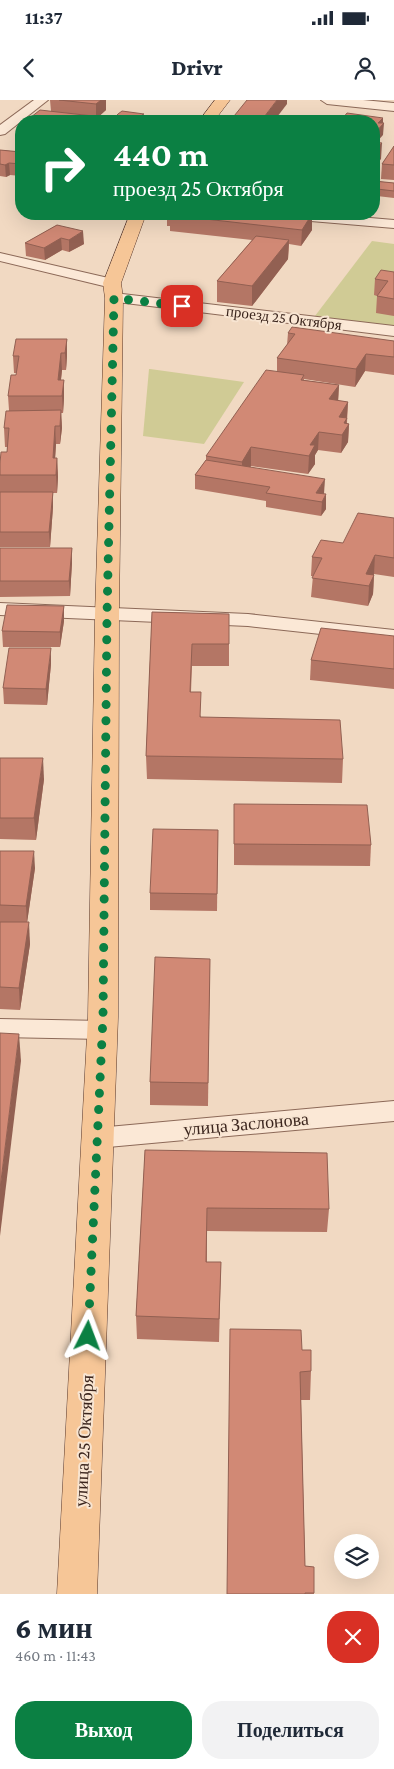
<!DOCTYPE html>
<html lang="ru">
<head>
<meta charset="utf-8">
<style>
	:root { --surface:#fff; --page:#f2f2f3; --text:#1f2937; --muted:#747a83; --accent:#0b8043 }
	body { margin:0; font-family:"Crimson Pro",serif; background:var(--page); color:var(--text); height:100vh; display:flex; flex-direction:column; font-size:19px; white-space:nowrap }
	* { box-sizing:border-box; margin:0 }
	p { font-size:16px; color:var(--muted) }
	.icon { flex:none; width:28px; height:28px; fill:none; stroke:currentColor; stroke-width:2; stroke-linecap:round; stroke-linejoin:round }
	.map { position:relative; height:1494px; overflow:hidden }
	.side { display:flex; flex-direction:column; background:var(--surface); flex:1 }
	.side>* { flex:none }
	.guide { position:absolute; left:15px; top:15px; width:365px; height:105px; border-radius:20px; box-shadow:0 5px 20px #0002; background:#0b8043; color:#fff; overflow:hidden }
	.buttons { position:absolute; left:334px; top:1434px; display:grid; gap:10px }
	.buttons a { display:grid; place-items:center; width:45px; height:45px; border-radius:50%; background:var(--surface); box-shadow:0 5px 20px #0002; font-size:25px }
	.pin { position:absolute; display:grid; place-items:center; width:42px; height:42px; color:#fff; margin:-21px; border-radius:10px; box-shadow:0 2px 8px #0006 }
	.me { position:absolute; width:55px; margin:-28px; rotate:3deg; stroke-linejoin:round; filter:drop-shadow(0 0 4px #0008) }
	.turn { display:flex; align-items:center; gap:18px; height:105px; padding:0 15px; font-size:22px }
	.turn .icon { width:65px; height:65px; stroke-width:2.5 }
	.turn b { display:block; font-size:35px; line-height:42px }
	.round { display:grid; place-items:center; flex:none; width:52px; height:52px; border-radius:20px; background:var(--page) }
	.summary { display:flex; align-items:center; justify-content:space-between; height:85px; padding:0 15px }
	h1 { font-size:30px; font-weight:800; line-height:38px }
	.button { display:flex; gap:10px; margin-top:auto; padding:10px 15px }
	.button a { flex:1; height:58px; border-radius:20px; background:var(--accent); color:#fff; font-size:20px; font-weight:800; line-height:58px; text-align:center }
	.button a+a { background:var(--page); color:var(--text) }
	.status { display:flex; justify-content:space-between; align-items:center; height:35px; padding:0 25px; background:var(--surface); direction:ltr }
	.status svg { height:14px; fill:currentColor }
	header { display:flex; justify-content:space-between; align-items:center; height:65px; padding:0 15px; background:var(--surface); font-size:22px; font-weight:800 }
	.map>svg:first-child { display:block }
</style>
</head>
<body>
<div class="status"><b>11:37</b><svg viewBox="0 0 49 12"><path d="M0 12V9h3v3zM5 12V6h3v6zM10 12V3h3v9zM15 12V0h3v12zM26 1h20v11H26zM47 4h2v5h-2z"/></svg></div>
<header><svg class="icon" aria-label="back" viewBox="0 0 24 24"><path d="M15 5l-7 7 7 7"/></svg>Drivr<svg class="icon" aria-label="person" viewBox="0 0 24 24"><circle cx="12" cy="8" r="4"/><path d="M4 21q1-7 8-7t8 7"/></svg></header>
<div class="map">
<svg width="394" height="1494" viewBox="0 0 394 1494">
	<rect width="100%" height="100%" fill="#f1d9c2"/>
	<g fill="#d0cb95">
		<path d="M372,141L394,144V226L315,216Z"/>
		<path d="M149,269H150L244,282L204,344L143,336Z"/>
	</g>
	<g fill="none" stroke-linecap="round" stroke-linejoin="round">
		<defs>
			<g id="minor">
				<path d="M34,0H48L5,34L0,35V25Z"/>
				<path d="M321,0H363L394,3V11L327,4Z"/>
				<path d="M268,114H323L394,120V128L275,118L270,117Z"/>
				<path d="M0,153L117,180L120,183L117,186L112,188L0,161Z"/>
				<path d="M114,193L394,226V236L109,201L106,198L109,195Z"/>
				<path d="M0,503L248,514L394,530V542L248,526L0,515Z"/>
				<path d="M0,919L103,921L112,924L116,930L112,936L103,939L0,937Z"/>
				<path d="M394,1001V1021L97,1048L87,1045L83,1038L87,1031L97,1028Z"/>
			</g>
			<g id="primary">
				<path d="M215,0H230L214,21H199Z"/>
				<path d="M130,114H146L121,183L123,198L119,515L118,917L97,1494H57L88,917L95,515L105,198L103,183Z"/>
			</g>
		</defs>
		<use href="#minor" stroke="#8c6958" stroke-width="2"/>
		<use href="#primary" stroke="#59382c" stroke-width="1"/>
		<use href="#minor" fill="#fbe8d6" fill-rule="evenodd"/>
		<use href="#primary" fill="#f6c697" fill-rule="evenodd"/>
	</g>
	<g fill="#b47665">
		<path d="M50,0H106V10L96,19L93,18L94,21H26L51,11Z"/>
		<path d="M394,46V80L381,79L382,64Z"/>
		<path d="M0,50L21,52V76L10,75L6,77L0,76Z"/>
		<path d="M374,81L394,83V98L377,96L374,100Z"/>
		<path d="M167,114H312V130L301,146L289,144L288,159L252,206L217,202V181L252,140L170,131V126H167Z"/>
		<path d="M57,125L84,144L69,152L62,150L45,160L26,156L25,143Z"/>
		<path d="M394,172V216L376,213L377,196L374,195L375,179Z"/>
		<path d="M288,233L394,241V275L365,271L355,287L304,279V280L339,285L338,301L348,302L347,323L349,324L348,342L341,353L318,350L315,355V364L308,374L251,366L250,367L324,394L326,409L321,416L266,407V401L195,389V375L206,360V356L277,271V258L287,245Z"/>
		<path d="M67,239V256L66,270H62L61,280H64V298L63,313H61L62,328L60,344H56L55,358H57L58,377L57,393H53V407L50,447H0V363L7,352V347H5L4,328L9,310L8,296L17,273H14L13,256Z"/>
		<path d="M394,418V477L374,474L373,494L368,506L311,497L313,476H311L312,457L343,443Z"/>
		<path d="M0,448H72V463L70,496L0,497Z"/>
		<path d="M64,506V521L60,547H3L2,531Z"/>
		<path d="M152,512L229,514V566H192L191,592L201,617L343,659L342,683L147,679L146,656Z"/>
		<path d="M394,536V589L310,580L311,560Z"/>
		<path d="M51,564L47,605L4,604L3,588Z"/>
		<path d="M0,658L44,679L36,740L0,739Z"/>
		<path d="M234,704L371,745L370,766L234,765Z"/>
		<path d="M218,730L217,811L150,810V793Z"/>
		<path d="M0,751L35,768L27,822L30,844L20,910L0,909Z"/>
		<path d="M210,859L208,1006L150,1005V982Z"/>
		<path d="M145,1050L329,1109L327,1132L207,1131V1162H221L219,1242L137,1239L136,1216Z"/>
		<path d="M302,1250L311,1271L310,1300H301L305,1466L314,1467V1494H227Z"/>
	</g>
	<g fill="#926052">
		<path d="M95,0H106V10L96,19V4Z"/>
		<path d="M277,0H287V4L274,21H261Z"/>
		<path d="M144,14V17L145,16V21H140Z"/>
		<path d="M93,16L94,21H87Z"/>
		<path d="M383,18V24L384,23L383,35L374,45V34L378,23Z"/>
		<path d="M382,43L381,59L374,68V52Z"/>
		<path d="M9,63L10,75L6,77L5,65Z"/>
		<path d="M377,89V96L374,100V93Z"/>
		<path d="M312,114V130L301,146L302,130Z"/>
		<path d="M83,131L84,144L69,152V140Z"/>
		<path d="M61,138L62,150L45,160L44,148Z"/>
		<path d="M289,140L288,159L252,206V186Z"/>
		<path d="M67,239V256L66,270L65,253Z"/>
		<path d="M61,253L62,270L59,296L58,280Z"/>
		<path d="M366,254L365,271L355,287L356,269Z"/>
		<path d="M64,280V298L63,313L62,296Z"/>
		<path d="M339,285L338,302L329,299Z"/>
		<path d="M348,302L346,328L349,324L348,342L341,353L342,335L344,325L338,335L339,317Z"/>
		<path d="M61,310L62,328L60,344V326Z"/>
		<path d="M55,326L56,344L54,377L53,358Z"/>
		<path d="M319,332L318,350L315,355V364L308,374L309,356L310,345Z"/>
		<path d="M251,347V366L242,380V362Z"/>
		<path d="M57,358L58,377L57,393L56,375Z"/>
		<path d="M325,379L324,394L316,393Z"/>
		<path d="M53,392V407L50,447L49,432Z"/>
		<path d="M326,394V409L321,416L322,402Z"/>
		<path d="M72,448V463L70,496L69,481Z"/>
		<path d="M375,455L374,474L369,486L366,474Z"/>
		<path d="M374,475L373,494L368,506L369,486Z"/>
		<path d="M64,506V521L60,547V532Z"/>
		<path d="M51,548V564L47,605L46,589Z"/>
		<path d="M43,658L44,679L36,740L34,718Z"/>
		<path d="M34,751L35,768L27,823L26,806Z"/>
		<path d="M29,822L30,844L20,910L19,888Z"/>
		<path d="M19,934L21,961L0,1136V1089Z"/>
	</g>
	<g fill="#d18975" stroke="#926052">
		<path d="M59,0H101L96,4Z"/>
		<path d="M247,0H277L261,21H230Z"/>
		<path d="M40,10L93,16L87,21H67L53,20L51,21H26Z"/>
		<path d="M122,11L144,14L142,15L145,16L140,21H111L118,14Z"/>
		<path d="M347,13L383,18L378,23H384L374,34V21H332L336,17L343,18Z"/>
		<path d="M374,42L382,43L374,52Z"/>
		<path d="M394,46V65L382,64Z"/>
		<path d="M0,50L21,52V64L9,63L5,65L0,64Z"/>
		<path d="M374,81L394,83V91L377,89L374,93Z"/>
		<path d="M171,114H312L302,130L170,115Z"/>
		<path d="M57,125L83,131L69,140L61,138L44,148L25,143Z"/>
		<path d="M256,136L289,140L252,186L217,181Z"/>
		<path d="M381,170L394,172V199L377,196L388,181L375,179Z"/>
		<path d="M292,227L394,241V257L366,254L356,269L277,258L295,234L288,233Z"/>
		<path d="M16,239H67L65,253H61L58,280H64L62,296H8L11,275H16L19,256H13Z"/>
		<path d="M266,270L304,275L301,280L339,285L329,299L348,302L339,317L347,318L344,323L349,324L342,335L319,332L310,345H315L309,356L251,347L242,362L206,356Z"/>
		<path d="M61,310L60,326H55L53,358H57L56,375H0V363L1,352H7L9,328H4L6,311Z"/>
		<path d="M206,360L325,379L316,393L326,394L322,402L266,393L270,387L195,375Z"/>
		<path d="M0,392H53L49,432H0Z"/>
		<path d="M358,413L394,418V458L375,455L366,474L374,475L369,486L312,478L322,458L312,457L321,440L343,443Z"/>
		<path d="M0,448H72L69,481H0Z"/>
		<path d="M7,505L64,506L60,532L2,531Z"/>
		<path d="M152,512L229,514V544H192L190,592H201L200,617L340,620L343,659L146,656Z"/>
		<path d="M321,528L394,536V569L311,560Z"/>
		<path d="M9,548H51L46,589L3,588Z"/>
		<path d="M0,658H43L34,718H0Z"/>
		<path d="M234,704L367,705L371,745L234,744Z"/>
		<path d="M153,729L218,730L217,794L150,793Z"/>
		<path d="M0,751H34L26,806L0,805Z"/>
		<path d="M0,822H29L19,888L0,887Z"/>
		<path d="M155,857L210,859L208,983L150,982Z"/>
		<path d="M0,933L19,934L0,1089Z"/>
		<path d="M145,1050L327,1053L329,1109L207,1108L206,1162H221L219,1219L136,1216Z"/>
		<path d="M230,1229L301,1230L302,1250H311V1271L300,1272L305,1466L314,1467V1493H305V1494H227Z"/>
	</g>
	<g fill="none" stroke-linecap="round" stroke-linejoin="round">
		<path stroke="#0b8043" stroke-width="9" stroke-dasharray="0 16.2" d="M88,1236L103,917L107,515L114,198L182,206"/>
	</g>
	<g text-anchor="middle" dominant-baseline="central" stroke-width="4" stroke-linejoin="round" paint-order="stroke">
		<g font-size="15" fill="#3b251d" stroke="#f8e5d2">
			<text transform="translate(284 218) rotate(7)">проезд 25 Октября</text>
		</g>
		<g font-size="18" fill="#3b251d" stroke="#f8e5d2">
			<text transform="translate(246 1024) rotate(-5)">улица Заслонова</text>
			<text transform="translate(84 1341) rotate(-87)">улица 25 Октября</text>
		</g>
	</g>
</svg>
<div class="buttons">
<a><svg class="icon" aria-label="layers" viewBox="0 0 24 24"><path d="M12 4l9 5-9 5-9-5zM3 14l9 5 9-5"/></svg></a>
</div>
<div class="pin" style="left:182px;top:206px;background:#d93025"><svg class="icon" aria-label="arrive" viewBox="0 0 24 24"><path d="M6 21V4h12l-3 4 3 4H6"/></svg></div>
<svg class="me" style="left:88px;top:1236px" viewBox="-20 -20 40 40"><path d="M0-17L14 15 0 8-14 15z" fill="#0b8043" stroke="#fff" stroke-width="4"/></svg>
<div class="guide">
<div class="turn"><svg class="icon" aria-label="right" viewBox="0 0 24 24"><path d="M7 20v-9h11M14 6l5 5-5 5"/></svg><div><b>440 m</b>проезд 25 Октября</div></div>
</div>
</div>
<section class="side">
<div class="summary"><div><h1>6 мин</h1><p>460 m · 11:43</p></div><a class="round" style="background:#d93025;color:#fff"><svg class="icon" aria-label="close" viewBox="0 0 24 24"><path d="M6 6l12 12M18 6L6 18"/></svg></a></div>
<div class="button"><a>Выход</a><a>Поделиться</a></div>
</section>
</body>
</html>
